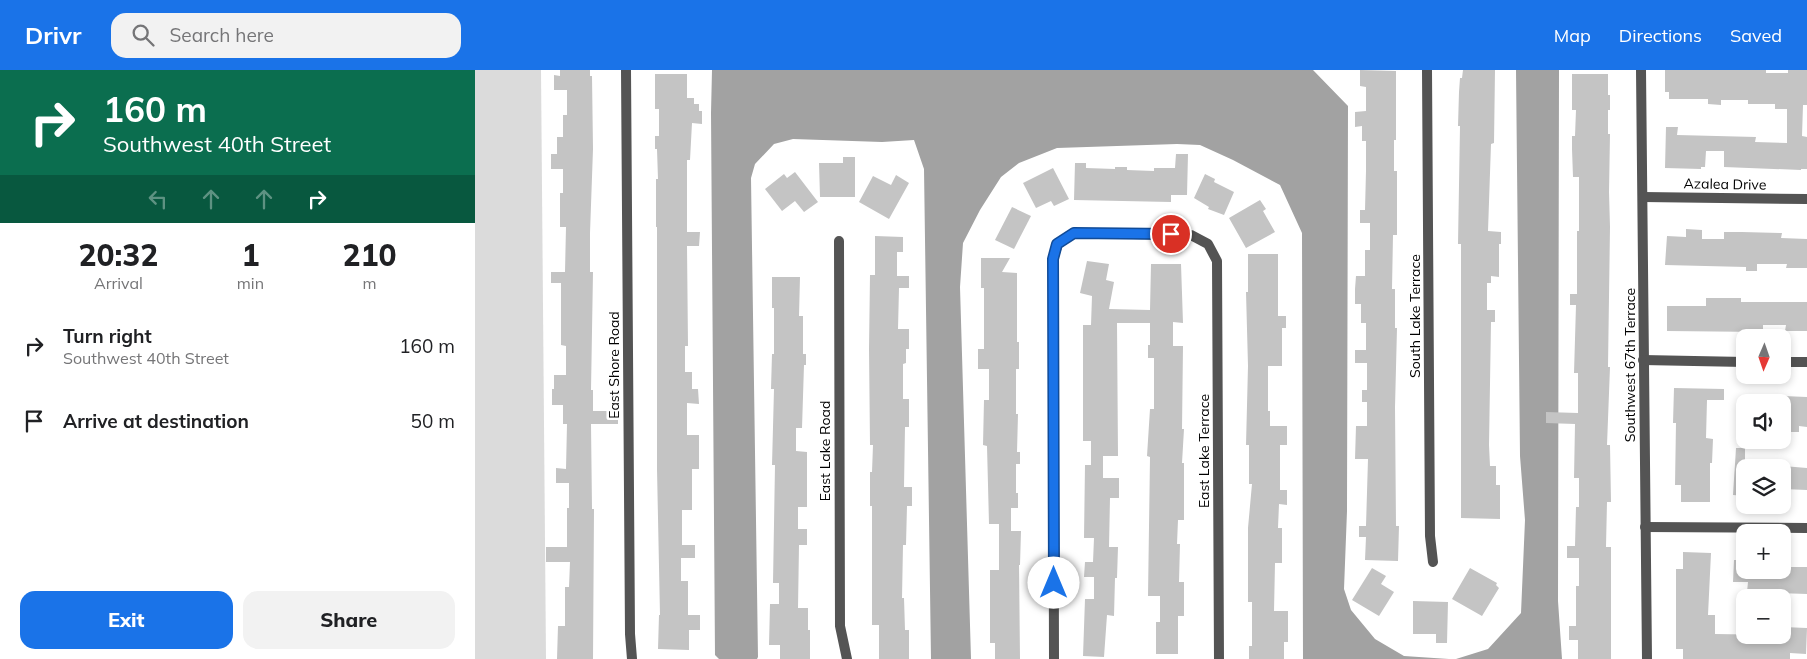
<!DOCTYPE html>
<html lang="en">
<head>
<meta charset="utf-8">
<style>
	:root { --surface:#fff; --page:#f2f2f2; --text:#202124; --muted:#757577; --accent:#1a73e8 }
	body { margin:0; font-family:Mulish,sans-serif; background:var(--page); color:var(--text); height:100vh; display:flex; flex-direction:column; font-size:19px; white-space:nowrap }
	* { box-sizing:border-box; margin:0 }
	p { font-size:16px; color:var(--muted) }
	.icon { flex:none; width:28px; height:28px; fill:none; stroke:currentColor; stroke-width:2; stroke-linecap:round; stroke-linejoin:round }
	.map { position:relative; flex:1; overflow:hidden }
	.panel { display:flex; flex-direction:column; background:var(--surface); width:475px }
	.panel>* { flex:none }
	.top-card { background:#0b6e4f; color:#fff; overflow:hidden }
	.needle { width:32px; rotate:182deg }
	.buttons { position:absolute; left:1261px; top:259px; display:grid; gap:10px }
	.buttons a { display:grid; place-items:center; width:55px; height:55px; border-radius:10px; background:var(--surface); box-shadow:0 2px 8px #0003; font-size:25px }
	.pin { position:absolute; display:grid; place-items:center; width:42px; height:42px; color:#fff; margin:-21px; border:2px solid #fff; border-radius:50%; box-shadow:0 1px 5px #0007 }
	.me { position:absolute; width:55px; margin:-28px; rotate:0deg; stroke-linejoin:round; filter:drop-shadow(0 0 4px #0008) }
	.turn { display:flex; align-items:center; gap:18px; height:105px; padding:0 20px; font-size:22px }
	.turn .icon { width:65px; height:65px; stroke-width:2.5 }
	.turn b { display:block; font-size:35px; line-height:42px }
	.lanes { display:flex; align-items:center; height:48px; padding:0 20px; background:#0003; justify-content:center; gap:25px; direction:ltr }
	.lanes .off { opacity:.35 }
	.eta { display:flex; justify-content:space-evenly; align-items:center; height:85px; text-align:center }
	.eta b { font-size:30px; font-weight:800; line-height:35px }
	.primary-button { display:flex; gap:10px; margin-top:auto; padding:10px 20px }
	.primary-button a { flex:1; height:58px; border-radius:15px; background:var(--accent); color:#fff; font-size:20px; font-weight:800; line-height:58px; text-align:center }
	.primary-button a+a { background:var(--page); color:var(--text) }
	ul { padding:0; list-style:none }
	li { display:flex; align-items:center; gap:15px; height:75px; padding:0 20px }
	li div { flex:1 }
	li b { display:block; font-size:19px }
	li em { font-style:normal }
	header { display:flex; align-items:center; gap:30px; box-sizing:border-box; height:70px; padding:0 25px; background:var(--accent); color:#fff }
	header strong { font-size:24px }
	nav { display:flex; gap:28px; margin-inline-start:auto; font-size:18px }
	.search { width:350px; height:45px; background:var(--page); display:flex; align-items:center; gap:12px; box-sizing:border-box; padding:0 18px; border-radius:15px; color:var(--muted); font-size:19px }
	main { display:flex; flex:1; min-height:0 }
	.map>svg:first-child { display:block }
</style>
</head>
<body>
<header>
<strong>Drivr</strong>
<div class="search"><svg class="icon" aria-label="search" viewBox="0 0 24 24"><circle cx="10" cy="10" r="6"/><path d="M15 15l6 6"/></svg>Search here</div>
<nav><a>Map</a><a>Directions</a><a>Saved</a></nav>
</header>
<main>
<section class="panel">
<div class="top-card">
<div class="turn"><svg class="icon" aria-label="right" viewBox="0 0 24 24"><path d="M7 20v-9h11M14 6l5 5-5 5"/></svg><div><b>160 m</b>Southwest 40th Street</div></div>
<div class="lanes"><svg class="icon off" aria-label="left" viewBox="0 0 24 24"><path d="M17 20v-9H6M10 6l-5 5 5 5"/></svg><svg class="icon off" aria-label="ahead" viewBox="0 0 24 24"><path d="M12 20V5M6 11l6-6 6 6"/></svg><svg class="icon off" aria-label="ahead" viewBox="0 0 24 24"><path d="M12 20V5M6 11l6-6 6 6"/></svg><svg class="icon" aria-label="right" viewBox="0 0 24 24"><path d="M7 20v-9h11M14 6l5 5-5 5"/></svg></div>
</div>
<div class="eta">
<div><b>20:32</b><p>Arrival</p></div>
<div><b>1</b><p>min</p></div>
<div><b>210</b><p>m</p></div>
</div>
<ul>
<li><svg class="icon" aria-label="right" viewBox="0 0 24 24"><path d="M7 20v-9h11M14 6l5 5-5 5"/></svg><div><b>Turn right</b><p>Southwest 40th Street</p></div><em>160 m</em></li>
<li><svg class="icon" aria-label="arrive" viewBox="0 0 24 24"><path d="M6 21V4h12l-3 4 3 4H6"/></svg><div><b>Arrive at destination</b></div><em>50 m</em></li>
</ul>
<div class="primary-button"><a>Exit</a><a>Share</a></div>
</section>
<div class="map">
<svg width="1332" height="589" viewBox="0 0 1332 589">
	<rect width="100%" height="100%" fill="#fff"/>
	<path fill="#dbdbdb" d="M0,0H66L71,589H0Z"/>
	<g fill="#a2a2a2">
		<path d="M237,0H838L873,36L872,441L869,519L876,540L900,569L929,586L974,589H828L827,163L805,115L758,90L725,75L702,74L582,78L544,93L526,107L505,140L488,173L485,217L496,589H456L449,99L439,70L407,72L318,69L299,74L280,94L276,108L283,587L282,589H244L240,585L236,43Z"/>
		<path d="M1041,0H1084L1083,531L1087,589H981L1013,579L1046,543L1050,450L1045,386Z"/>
	</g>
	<g fill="#c4c4c4">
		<path d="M85,0H115V6H117L118,79L115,163V202H118L116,320H118V341H143V354H116L117,439H119L118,589H82L83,556H90V517H94L95,492H71V477H92V438H94V413H81V398L91,399L92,354H88V335H77V319H79V305H91V276L86,275V213H76V202H90L91,157H85V123H88V99H76V84H82V67H88V45H92V20H79V5L85,6Z"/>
		<path d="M885,0L921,1V70H919V101H922V165H918L917,219H920V258H922L920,337L921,456H924L923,491L890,490L891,467H884V456H891L893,389H880L881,356H892V332H887V320H892V293H880V280H891V253H886V234H880V219L881,206H890V180H895V153H885V140H890L891,101V71H887V56L880,57V42L891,41V17L885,16Z"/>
		<path d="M988,0H1020L1019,73L1016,74L1013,161L1026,162V174H1024V207L1016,206V213H1012V240H1020V252H1016L1014,375L1015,396H1021V415H1025V449L986,448V174H983L985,56H983L984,22L985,8H987Z"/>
		<path d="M1190,0H1291V3H1313V0H1332V35H1328L1327,66L1332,67V99H1326V100L1249,97V81H1231L1230,97H1226V99L1190,98L1191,57H1203L1202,65L1281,67L1280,72L1312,73V39H1300V34H1273V30H1246V35L1233,34V29H1194V22H1190Z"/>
		<path d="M180,4H212V28H219V34H224V41H227V54L217,53L215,90H212V162H225L224,176H212L213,276H210V302H217V319H223L224,334L212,333V365H224V399H217V440H207V475H220V488H206V511H213V545H225V560H214V580L183,579L184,545H185L182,399V157H181V109H183L182,79H180V66H184V39H180Z"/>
		<path d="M1097,4H1133V25H1135V40H1133V64H1135L1134,122L1135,157L1133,297H1135L1132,375H1135L1136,432H1132L1131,477H1136V589H1103V570H1094V556H1101V516H1104V488H1092V476H1100L1101,437H1104V408H1099L1100,354L1071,353V342L1103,343V303H1099L1101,235H1095V224H1102V161H1104V107H1098L1097,79V66H1100L1101,40H1097Z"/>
		<path d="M701,84H713L712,125H696V132L599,130L600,93H611V98L640,99V97H652V100L679,101V98H700Z"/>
		<path d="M368,87H380V127H345L344,93H368Z"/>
		<path d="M578,98L594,129L579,136L576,131L561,138L548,113Z"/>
		<path d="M320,102L343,132L329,142L320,131L307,141L290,119L309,104L312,108Z"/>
		<path d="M730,104L740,109L739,112L759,122L749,145L733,139L734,137L719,128Z"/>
		<path d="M421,105L434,113L414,149L384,132L398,106L416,115Z"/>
		<path d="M785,130L791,139L788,141L800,162L771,178L754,148Z"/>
		<path d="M537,137L556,146L539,179L520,170Z"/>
		<path d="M1211,159L1227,160V169H1249V162H1267L1307,163L1306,168L1332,169V198H1311L1312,194H1282V201H1271V197L1190,195L1192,166L1211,167Z"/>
		<path d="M400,166L428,167V182H422V206H434V218H424L423,259H434V279H431V293L428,294V329H434V357H430L429,417H437V436H432L431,475H428L427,528H429L430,560H434V589H404V555H397V436H395V402H397L398,375H395L394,279L395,205H400Z"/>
		<path d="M773,184H803V246H811V258H807V296H793V341H795V356H812V375H805V420H812V435L804,434L803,458H807V493H800L799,541H813V572H809V589H774V576H777V532H773V458L777,414H774V375H771L773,296L771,222H773Z"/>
		<path d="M506,188H535L527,202L542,203V272H544V299H541V344H543L542,382H545V394H541V423H543V438H536V461H546L545,495H544L545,589H520V573H515V500H524V454H514L512,376L508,375L509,330H514V299H503V279H509V218H506Z"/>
		<path d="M612,191L634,194L631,210L639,212L634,239L675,240L676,194H706L708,253L698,252V276H708L707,359H709L707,393H709V450H703L702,474H705L704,512H709V546H703V584H681V552H685V526H673L675,387L672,386L675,339H679V288H673V275H675V253H642L643,386H628V408H644V428H635L634,477H643L642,508H640L639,546L632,545L629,587L608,586L610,529H619V507H609L610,492H618L619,468H609L610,395H616V371H608V255H616L617,226L605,223Z"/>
		<path d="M297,207H325L324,246H328V284H331V295H329L327,358H321V381L332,382V437H323V459H332V475H324L323,538H333V560H335V589H305V575H294L295,534H304V513H298L300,395H297L299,319H296L297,284H299V238H297Z"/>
		<path d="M1231,228H1266V232H1332V261H1310L1311,255H1288V262L1192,261V236H1231Z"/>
		<path d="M1199,318L1249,319V330H1232L1231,368L1238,369L1237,393H1235V432H1206V415H1200L1201,353H1198Z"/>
		<path d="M1308,326L1332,327V357L1324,356V362H1308Z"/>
		<path d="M1261,378H1270V426L1258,425Z"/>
		<path d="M1308,396L1332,398V420L1308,419Z"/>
		<path d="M1208,482L1236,483L1233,545H1240V564L1308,565V557L1332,558L1331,584L1315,583V589H1208V579H1201V499H1208Z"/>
		<path d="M1259,490H1270V500H1308V497H1332V524L1272,522L1273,512H1258Z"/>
		<path d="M897,498L911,506L906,514L919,522L904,546L877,530Z"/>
		<path d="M995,498L1022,513L1021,515L1024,518L1007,546L977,529Z"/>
		<path d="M938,531L973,532L972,573H961V564H938Z"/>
	</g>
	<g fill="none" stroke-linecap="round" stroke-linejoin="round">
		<g stroke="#545454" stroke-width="10">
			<path d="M151,0L155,564L157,589"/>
			<path d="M952,0L955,466L958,492"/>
			<path d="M1166,0L1172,589"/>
			<path d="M1168,127L1332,129"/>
			<path d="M364,171L365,556L372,589"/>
			<path d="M1168,290L1270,292"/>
			<path d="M1308,292H1332"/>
			<path d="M1170,457L1332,458"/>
			<path d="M579,589L578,189L583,174L599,163L716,165L733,174L742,191L744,589"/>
		</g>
	</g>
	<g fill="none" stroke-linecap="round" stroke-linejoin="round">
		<defs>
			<path id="route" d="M579,513L578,189L582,174L599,163L696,164"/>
		</defs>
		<use href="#route" stroke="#114b97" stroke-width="12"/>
		<use href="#route" stroke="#1a73e8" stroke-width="9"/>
	</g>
	<g text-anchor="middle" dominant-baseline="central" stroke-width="5" stroke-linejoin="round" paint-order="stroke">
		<g font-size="14" fill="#000" stroke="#fff">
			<text transform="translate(1250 114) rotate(1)">Azalea Drive</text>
			<text transform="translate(940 246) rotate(-90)">South Lake Terrace</text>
			<text transform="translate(139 295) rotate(-90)">East Shore Road</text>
			<text transform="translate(1155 295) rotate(-90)">Southwest 67th Terrace</text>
			<text transform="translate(350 381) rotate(-90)">East Lake Road</text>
			<text transform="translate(729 381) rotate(-90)">East Lake Terrace</text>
		</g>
	</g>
</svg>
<div class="buttons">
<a><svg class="needle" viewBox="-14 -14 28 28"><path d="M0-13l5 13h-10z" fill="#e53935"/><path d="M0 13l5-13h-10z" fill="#757577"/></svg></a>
<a><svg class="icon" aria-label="sound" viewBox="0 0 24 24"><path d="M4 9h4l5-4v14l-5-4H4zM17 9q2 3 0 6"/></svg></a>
<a><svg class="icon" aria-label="layers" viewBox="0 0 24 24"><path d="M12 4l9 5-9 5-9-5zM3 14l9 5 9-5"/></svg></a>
<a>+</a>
<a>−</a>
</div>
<div class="pin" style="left:696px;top:164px;background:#d93025"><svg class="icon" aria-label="arrive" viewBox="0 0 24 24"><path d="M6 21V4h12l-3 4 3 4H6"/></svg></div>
<svg class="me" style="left:579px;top:513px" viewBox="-20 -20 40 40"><circle r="19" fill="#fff"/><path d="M0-13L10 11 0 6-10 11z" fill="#1a73e8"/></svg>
</div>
</main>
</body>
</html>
